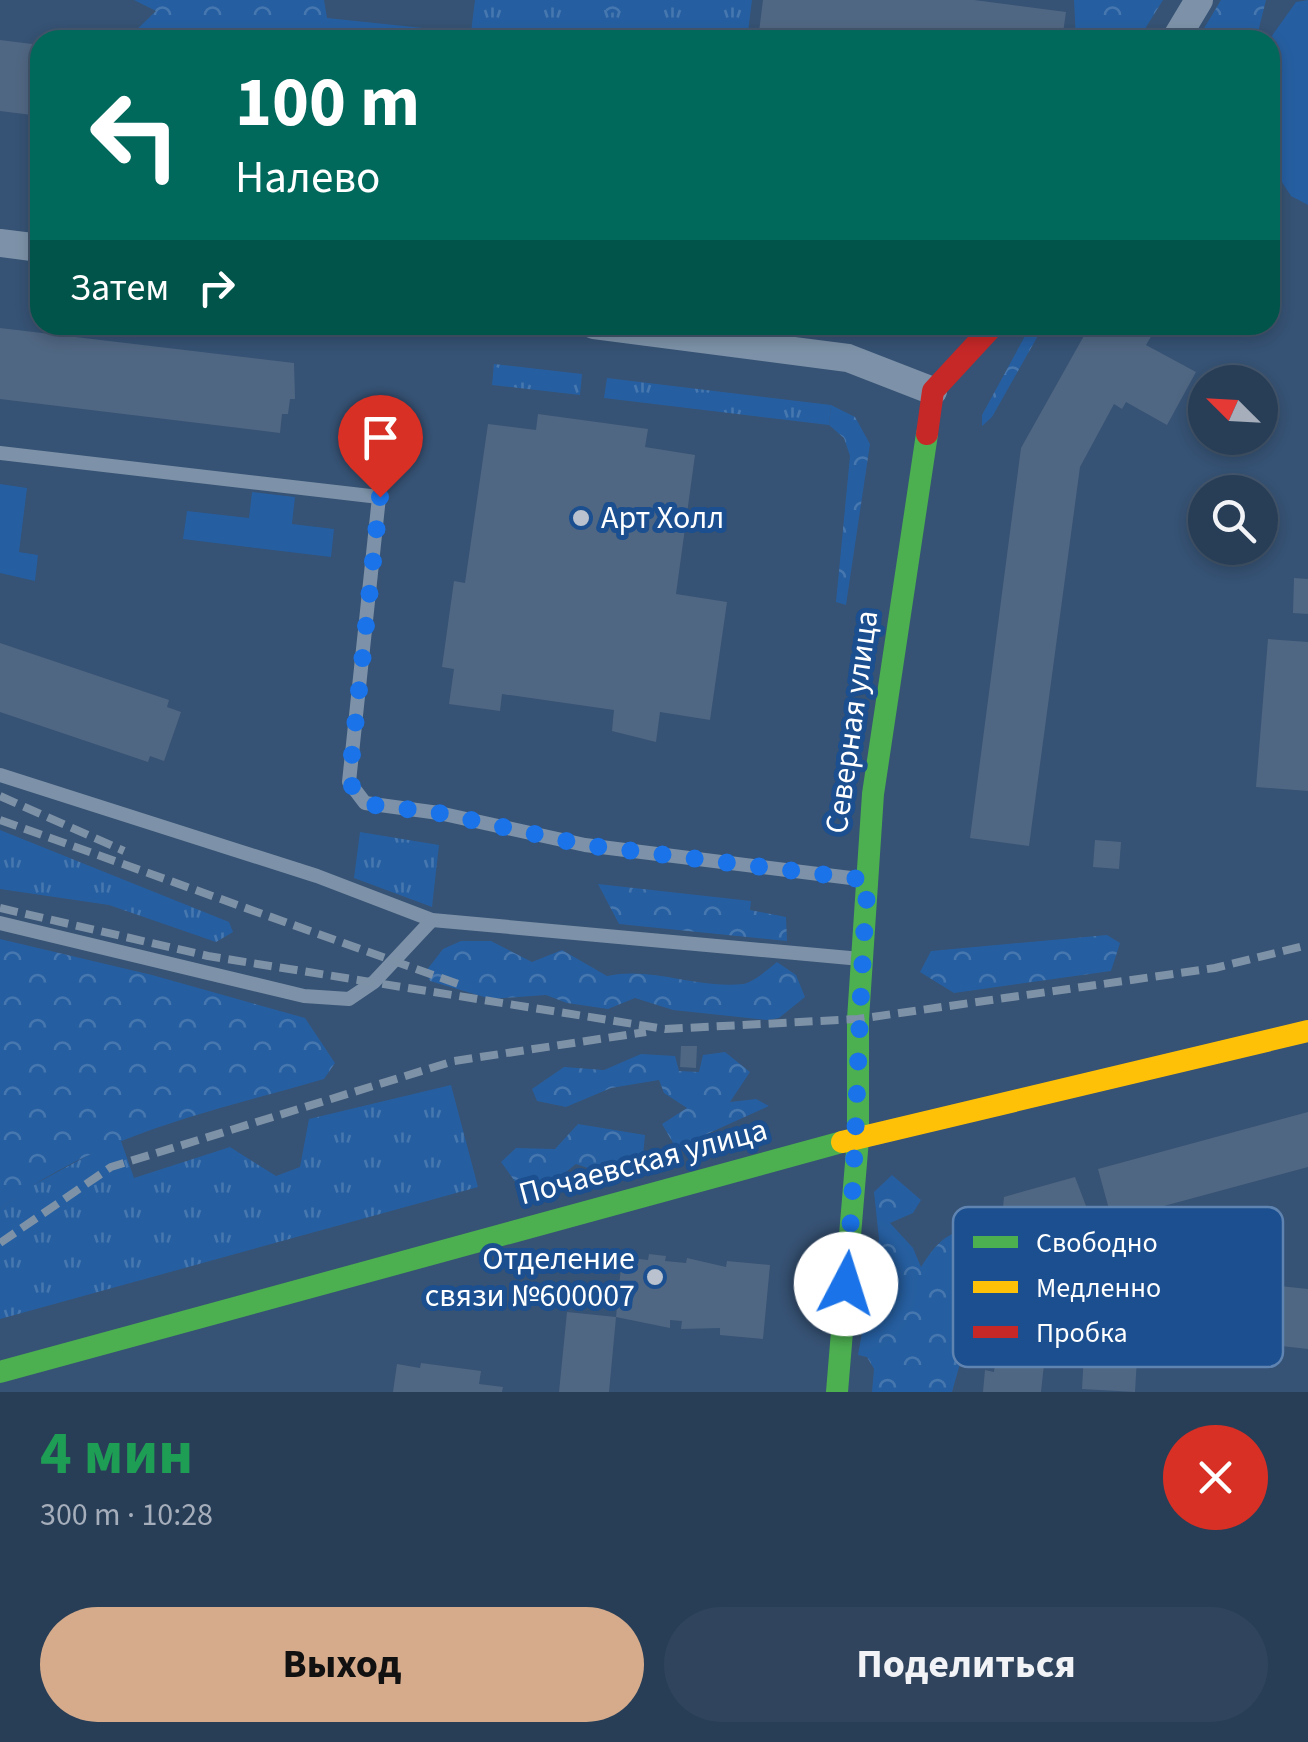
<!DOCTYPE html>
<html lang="ru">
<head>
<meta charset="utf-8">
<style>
	:root { --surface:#283e57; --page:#30455d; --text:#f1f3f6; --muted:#a5aeba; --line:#44576d; --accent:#d6ab8b }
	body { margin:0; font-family:"Source Sans 3",sans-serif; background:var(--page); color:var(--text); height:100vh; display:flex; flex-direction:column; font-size:38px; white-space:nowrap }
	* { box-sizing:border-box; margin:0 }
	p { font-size:32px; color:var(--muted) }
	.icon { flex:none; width:55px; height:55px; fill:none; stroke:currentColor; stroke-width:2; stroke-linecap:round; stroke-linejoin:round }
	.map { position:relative; height:1392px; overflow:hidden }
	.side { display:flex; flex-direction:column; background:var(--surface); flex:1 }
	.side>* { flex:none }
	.top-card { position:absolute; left:30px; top:30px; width:1250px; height:305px; border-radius:30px; box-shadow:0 5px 15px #0003,0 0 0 2px var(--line); background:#00695c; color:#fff; overflow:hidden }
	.needle { width:65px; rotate:294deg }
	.fabs { position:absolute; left:1188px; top:365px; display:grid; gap:20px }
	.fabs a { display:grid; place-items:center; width:90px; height:90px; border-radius:50%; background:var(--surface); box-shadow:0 5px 15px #0003,0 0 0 2px var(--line); font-size:50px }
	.pin { position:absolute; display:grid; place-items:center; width:85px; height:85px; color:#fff; margin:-102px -42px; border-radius:50% 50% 50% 0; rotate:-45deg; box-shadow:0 0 10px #0007 }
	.pin .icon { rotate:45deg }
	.me { position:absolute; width:110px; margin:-55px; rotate:5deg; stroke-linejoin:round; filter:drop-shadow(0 0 8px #0008) }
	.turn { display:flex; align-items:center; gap:35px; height:210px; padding:0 40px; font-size:45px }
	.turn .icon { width:130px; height:130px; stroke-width:2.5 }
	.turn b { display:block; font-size:70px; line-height:85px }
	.then { display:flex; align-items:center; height:95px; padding:0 40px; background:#0003; gap:20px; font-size:38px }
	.round { display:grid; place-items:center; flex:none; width:105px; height:105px; border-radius:52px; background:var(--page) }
	.headline { display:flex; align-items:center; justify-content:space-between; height:170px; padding:0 40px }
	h1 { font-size:60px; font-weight:700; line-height:75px; color:#1e9e55 }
	.action { display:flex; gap:20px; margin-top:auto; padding:20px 40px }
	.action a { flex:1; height:115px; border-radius:60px; background:var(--accent); color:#111; font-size:40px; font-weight:700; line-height:115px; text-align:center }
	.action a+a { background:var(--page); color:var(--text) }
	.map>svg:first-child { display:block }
</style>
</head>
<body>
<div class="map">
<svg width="1308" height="1392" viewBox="0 0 1308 1392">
	<defs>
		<pattern id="grass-tufts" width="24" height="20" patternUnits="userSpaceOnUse" patternTransform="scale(2.5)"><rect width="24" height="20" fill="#265fa1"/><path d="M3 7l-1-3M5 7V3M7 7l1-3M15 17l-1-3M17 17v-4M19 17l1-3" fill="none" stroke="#4777af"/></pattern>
		<pattern id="forest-crowns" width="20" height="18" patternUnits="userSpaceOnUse" patternTransform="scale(2.5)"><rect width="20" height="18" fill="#265fa1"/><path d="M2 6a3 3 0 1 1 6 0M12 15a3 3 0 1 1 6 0" fill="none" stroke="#4777af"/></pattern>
	</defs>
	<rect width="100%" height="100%" fill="#365274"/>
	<g fill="url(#grass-tufts)">
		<path d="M475,0H752L747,40H470Z"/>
		<path d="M494,364L582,374L580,395L492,385Z"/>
		<path d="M607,378L831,405L829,425L604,398Z"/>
		<path d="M0,830L229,922L233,932L216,942L109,905L0,889Z"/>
		<path d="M360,832L439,845L432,907L354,878Z"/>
		<path d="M451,1085L478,1187L0,1319V1209L26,1189L120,1138L134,1178L230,1147L276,1176L300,1167L309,1119Z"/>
	</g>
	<g fill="url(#forest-crowns)">
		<path d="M134,0H324L327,18L432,29V40H126L156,11Z"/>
		<path d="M592,0H657L659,6L610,13Z"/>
		<path d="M1074,0H1163L1138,40H1076Z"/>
		<path d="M1221,0H1266L1256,40H1197Z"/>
		<path d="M1031,325H1044L992,417L982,426V415Z"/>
		<path d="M831,405L855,417L870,444L846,605L836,602L850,456L844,438L829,425Z"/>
		<path d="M598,884L751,901L750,910L786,917L787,941L619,924Z"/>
		<path d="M1107,935L1120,943L1111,971L954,993L920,972L931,951Z"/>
		<path d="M0,939L152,975L305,1018L335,1063L324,1079C211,1112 94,1135 0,1209Z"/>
		<path d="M461,941H491L532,962L562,950L607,976C652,966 697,989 743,984C754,982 768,969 777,962L796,975L805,997L779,1018L767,1020L673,1010L635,998L608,1009L567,1003L546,995L491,999L430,981L426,971L443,949Z"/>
		<path d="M725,1052L750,1072L730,1102L756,1099L769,1106L676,1148L662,1124L687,1108L664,1093L659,1080L611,1088L566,1107L537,1101L532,1089L564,1067L604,1070L641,1054L675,1056L679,1071L699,1072L703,1055Z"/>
		<path d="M578,1124L645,1135L643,1156L632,1174L614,1177L576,1164L541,1192L516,1183L501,1162L516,1148L555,1149Z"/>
		<path d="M892,1175L921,1200L913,1213L890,1223L913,1248L921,1267C934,1247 945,1231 972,1229L982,1242L965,1346L952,1392H872L874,1369L867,1357L858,1355L879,1239L874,1192Z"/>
	</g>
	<g fill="#265fa1">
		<path d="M1308,0V205L1291,196L1270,164L1269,40L1296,2Z"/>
		<path d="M0,484L27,488L19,552L38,555L35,581L0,573Z"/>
		<path d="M252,492L295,497L292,524L334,529L331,557L183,539L187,511L249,518Z"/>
	</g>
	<g fill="#506783">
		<path d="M763,0H974L1066,12L1062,40H758Z"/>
		<path d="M0,40L40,45V116L0,111Z"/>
		<path d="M1090,325H1158L1146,345L1196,372L1167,425L1126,402L1122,409L1114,404L1080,467L1029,846L970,838L1021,448Z"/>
		<path d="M0,328L294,363L295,399H290L288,414H282L280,433L0,399Z"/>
		<path d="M538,414L648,429L645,447L695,455L676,594L727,602L710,720L660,712L656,742L612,731L614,710L502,694L500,711L449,704L454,669L442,667L454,581L465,583L488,424L536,430Z"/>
		<path d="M1294,578L1308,579V614L1293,613Z"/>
		<path d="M1268,639L1308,642V791L1256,787Z"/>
		<path d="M0,643L169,700L167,707L181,712L164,761L150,756L148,762L0,712Z"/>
		<path d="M1095,840L1121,842L1119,869L1093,867Z"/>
		<path d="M681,1046H697L696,1068L680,1067Z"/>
		<path d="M1308,1112V1167L1112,1220L1098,1169Z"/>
		<path d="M1075,1177L1094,1227L1068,1238L1059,1298L1023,1295L1026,1270L1005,1268L1009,1219L1002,1218L1004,1197Z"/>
		<path d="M649,1254L666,1256L665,1261L686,1263L687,1258L726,1267L727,1261L770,1265L763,1339L720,1335V1328L681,1329L682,1321L670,1320V1328L616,1317L622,1257L648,1260Z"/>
		<path d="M1178,1275L1308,1289V1349L1172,1334Z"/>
		<path d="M992,1303L1050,1309L1041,1392H983L985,1370L994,1372L998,1340L988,1339Z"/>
		<path d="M567,1312L616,1317L609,1392H559Z"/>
		<path d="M1084,1354L1137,1358L1135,1392L1082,1389Z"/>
		<path d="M421,1363L481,1371L479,1384L503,1387L502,1392H393L397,1364L420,1368Z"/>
	</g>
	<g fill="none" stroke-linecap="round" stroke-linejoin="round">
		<g stroke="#7d92a8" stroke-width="14">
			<path d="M0,453L379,497L349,782L365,803L439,813L585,845L867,880"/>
			<path d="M0,775L317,876L432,920L861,959"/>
			<path d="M0,923L304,996L349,999L374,982L432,920"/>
		</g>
		<g stroke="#7d92a8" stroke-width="28">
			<path d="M1175,40L1199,0"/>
			<path d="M0,243L40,248"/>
			<path d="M594,325L848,358L933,391"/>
		</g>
		<g stroke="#4caf50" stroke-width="22">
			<path d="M0,1372L842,1142"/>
			<path d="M837,1392L858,1139V1019L873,794L927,434"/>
		</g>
		<path stroke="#ffc107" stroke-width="22" d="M842,1142L1308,1031"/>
		<path stroke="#c62828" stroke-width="22" d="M927,434L933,391L994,325"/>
		<g stroke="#7e92a7" stroke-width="8" stroke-dasharray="18 8" stroke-linecap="butt">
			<path d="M0,796L124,851"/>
			<path d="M0,820L461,985"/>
			<path d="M0,908L208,956L665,1029L858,1019L1215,968L1308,945"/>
			<path d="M0,1243L111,1167L454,1061L646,1032"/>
		</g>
	</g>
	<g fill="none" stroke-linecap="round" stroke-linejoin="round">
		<path stroke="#1a73e8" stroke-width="18" stroke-dasharray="0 32.4" d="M380,497L349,782L366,804L439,813L585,845L868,880C857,1015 858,1149 846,1284"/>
	</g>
	<g fill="#b9c2ce" stroke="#1b4f8f" stroke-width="4">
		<circle cx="581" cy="518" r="10"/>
		<circle cx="655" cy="1277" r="10"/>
	</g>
	<g text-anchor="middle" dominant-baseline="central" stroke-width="10" stroke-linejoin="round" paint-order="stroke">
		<g font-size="32" fill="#fff" stroke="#1b4f8f" text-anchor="start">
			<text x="601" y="518">Арт Холл</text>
			<text x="635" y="1259" text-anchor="end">Отделение<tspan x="635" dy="37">связи №600007</tspan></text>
		</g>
		<g font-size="32" fill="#fff" stroke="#1b4f8f">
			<text transform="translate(852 722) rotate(-82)">Северная улица</text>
			<text transform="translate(643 1162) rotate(-15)">Почаевская улица</text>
		</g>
	</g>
	<rect x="953" y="1207" width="330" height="160" rx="15" fill="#1b4f8f" stroke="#5f84b1" stroke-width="2.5"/>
	<rect x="973" y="1236" width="45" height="12" fill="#4caf50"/>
	<rect x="973" y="1281" width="45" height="12" fill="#ffc107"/>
	<rect x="973" y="1326" width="45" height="12" fill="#c62828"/>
	<g font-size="28" fill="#fff">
		<text x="1036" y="1252">Свободно</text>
		<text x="1036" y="1297">Медленно</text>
		<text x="1036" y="1342">Пробка</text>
	</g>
</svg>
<div class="fabs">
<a><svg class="needle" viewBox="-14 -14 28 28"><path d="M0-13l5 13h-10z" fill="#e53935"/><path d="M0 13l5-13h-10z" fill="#a5aeba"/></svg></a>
<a><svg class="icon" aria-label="search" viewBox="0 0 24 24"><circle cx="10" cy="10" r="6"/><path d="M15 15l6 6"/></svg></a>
</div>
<div class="pin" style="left:380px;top:497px;background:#d93025"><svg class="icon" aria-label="arrive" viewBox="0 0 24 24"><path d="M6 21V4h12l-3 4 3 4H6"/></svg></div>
<svg class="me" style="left:846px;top:1284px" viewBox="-20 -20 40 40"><circle r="19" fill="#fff"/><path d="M0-13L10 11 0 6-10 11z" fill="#1a73e8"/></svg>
<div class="top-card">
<div class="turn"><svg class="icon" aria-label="left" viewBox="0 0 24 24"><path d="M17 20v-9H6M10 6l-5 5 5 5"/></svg><div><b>100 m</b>Налево</div></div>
<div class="then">Затем<svg class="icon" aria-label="right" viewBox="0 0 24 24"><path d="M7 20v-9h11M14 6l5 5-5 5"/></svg></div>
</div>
</div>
<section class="side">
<div class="headline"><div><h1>4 мин</h1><p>300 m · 10:28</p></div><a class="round" style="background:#d93025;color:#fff"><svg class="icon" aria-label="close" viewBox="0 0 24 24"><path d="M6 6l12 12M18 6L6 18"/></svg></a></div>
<div class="action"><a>Выход</a><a>Поделиться</a></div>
</section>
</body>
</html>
